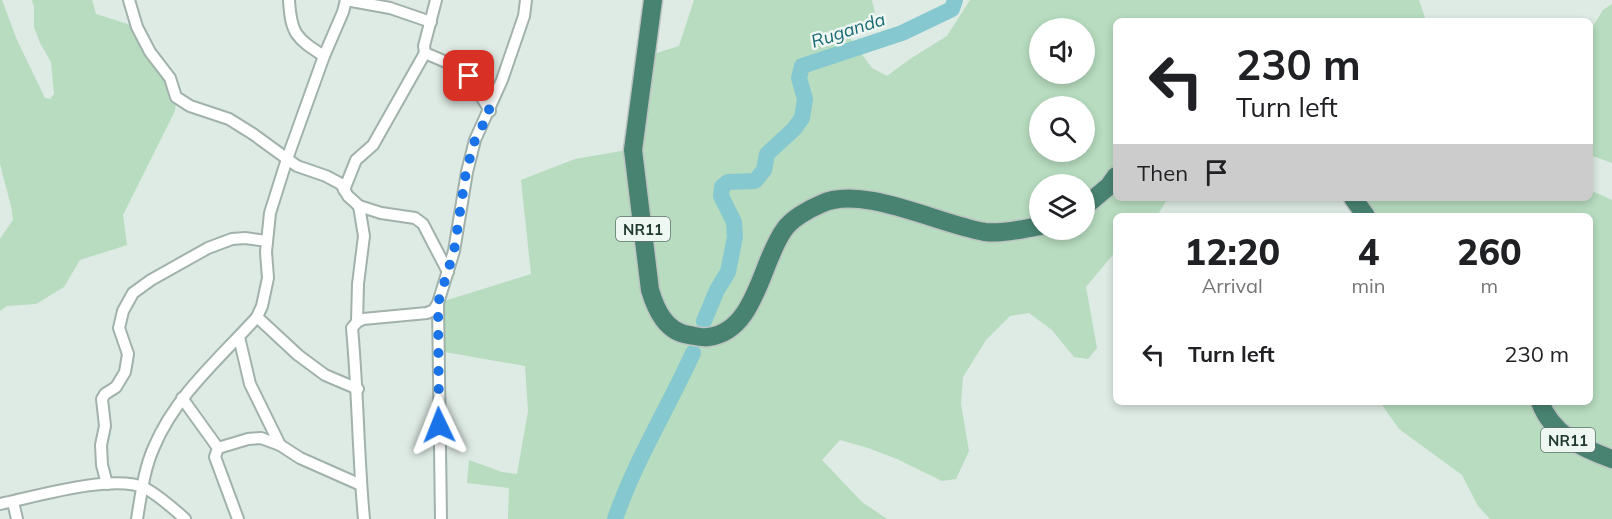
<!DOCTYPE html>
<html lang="en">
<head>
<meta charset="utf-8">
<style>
	:root { --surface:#fff; --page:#f6f6f6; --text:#202124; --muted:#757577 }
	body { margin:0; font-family:Mulish,sans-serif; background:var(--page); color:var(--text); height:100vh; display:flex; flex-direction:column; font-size:22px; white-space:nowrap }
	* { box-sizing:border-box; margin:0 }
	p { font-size:20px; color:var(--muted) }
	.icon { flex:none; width:33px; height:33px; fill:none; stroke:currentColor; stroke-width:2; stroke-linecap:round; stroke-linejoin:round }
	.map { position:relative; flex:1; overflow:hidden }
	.sheet { position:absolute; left:1113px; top:213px; width:480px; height:192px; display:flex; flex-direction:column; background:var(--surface); border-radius:9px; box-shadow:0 3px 9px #0003 }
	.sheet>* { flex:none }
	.guide { position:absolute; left:1113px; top:18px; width:480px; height:183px; border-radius:9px; box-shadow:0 3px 9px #0003; background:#fff; color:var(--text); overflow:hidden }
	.tools { position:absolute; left:1029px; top:18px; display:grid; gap:12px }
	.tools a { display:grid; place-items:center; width:66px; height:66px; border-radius:50%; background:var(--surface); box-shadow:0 3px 9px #0003; font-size:30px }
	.pin { position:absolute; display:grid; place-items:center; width:51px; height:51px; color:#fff; margin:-26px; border-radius:12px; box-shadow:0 3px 9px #0006 }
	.me { position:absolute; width:66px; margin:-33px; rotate:358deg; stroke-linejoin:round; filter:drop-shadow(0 0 4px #0008) }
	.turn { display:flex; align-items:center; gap:21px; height:126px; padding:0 24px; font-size:27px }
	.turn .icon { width:78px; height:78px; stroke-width:2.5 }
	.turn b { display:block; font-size:42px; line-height:51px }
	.then { display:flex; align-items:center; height:57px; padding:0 24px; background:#0003; gap:12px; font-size:22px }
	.eta { display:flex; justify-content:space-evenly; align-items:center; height:102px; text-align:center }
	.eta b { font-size:36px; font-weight:800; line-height:42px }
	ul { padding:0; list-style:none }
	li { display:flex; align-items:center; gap:18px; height:78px; padding:0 24px }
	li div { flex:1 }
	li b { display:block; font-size:22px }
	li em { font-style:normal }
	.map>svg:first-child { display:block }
</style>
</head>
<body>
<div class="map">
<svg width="1612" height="519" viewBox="0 0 1612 519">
	<rect width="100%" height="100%" fill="#deeae4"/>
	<g fill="#b7dcbf" fill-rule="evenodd">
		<path d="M0,0H2L17,40L45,98L50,99L54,94L51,62L40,43L34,27V7L32,0H92L96,14L137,27L176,97L175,111L123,215L127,245L80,260L64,287L36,304L7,306L0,311V239L13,220L11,206L0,164Z"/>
		<path d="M694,0H872L875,13L850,38L872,68L887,76L910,59L947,36L970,0H1419L1426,21H1116V198H1168L1157,216H1116V251L1086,287L1097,348L1088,359L1074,357L1052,330L1029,313L1010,316L986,340L963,377L961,404L969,451L956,479L942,481L897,459L868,448L840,440L822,460L862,502L887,519H508L509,488L467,483L469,460L502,472L517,474L528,411L525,366L439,351L438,303L531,274L521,180L575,159L633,149L644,57L679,46ZM1040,28H1084V74H1040ZM1040,106H1084V152H1040ZM1040,184H1084V230H1040Z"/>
		<path d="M1612,4V163L1590,155V31L1603,10Z"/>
		<path d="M1590,190L1612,200V447L1597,453L1612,459V519H1490L1478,506L1462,475L1399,429L1380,402H1590V216H1366L1353,198H1590Z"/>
	</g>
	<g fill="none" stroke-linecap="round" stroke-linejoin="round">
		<g stroke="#85c8d0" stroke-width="16">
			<path d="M704,321L717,290L728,272L735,237L734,222L721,196L722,187L728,182L755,181L764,170L767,154L794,129L802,118L805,99L799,78L802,66L902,33L952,9L955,0"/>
			<path d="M615,519C635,461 668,408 693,353"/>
		</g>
		<defs>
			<g id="minor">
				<path d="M129,0L137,27L150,52L170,78L176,97L190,106L229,119L253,134L297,166L326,176L341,184L348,196L359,206L381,213L415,218L423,224L448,272"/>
				<path d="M289,0C291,34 296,38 324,56"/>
				<path d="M346,0L390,8L431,22"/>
				<path d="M436,0L424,46L425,53L453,65L469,76L490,111"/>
				<path d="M344,190L356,160L373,145L425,53"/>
				<path d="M438,304L441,519"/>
				<path d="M257,317L298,355L325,375L358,389"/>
				<path d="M357,322L358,284L364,236L359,206"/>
				<path d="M239,337L250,384L280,445"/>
				<path d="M182,398L218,448L248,439L261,438L280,445L300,458L361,485"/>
				<path d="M218,448L215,457L238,519"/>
				<path d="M107,484L102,465L101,445L105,426L102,399L105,394L116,387L125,372L128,354L119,328L123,311L133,293L151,280L208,248L232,239L245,238L267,241"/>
				<path d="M13,502L17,519"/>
				<path d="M0,504C34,497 114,473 145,488C159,496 173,508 185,519"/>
				<path d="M137,519C141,495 144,469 154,447C176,395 220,358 257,317L262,306L268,278L266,252L270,213L287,159L324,56L343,12L346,0"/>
				<path d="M364,519C358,456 358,392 352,328L357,322L363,319L427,313L434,310L438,303L454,251L467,172L475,140L502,80L524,16L526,0"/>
			</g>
			<g id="trunk">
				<path d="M653,0L633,150L650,290C656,310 666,332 689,335C695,336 702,338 708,337C756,332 761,261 784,230C791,219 809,209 821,204C862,184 940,225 985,232C1003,234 1022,229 1040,226"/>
				<path d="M1353,198L1366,216"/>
				<path d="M1084,207L1109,186L1116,176"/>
				<path d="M1540,402C1552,434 1581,448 1612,459"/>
			</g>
		</defs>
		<use href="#minor" stroke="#a1b2ab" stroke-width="14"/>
		<use href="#trunk" stroke="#bcc4c1" stroke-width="21"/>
		<use href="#minor" stroke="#fff" stroke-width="10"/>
		<use href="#trunk" stroke="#488372" stroke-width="18"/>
	</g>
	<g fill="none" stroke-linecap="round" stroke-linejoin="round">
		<path stroke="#1a73e8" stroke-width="10" stroke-dasharray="0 18" d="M439,425L438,303L454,251L466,172L475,140L490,111L469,76"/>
	</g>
	<g text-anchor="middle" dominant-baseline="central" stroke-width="5" stroke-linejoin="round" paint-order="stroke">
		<g fill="#eff7f2" stroke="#5e736b" stroke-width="1.5">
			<rect x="616" y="217" width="54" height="24" rx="4.5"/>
			<rect x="1541" y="428" width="54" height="24" rx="4.5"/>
		</g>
		<g font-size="15" font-weight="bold" fill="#203a31">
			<text x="643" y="229">NR11</text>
			<text x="1568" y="440">NR11</text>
		</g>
		<g font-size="18" font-style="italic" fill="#1a6a75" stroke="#eff7f2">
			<text transform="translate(848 30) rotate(-18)">Ruganda</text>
		</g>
	</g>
</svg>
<div class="tools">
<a><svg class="icon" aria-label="sound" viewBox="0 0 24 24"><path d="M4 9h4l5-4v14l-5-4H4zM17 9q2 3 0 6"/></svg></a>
<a><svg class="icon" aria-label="search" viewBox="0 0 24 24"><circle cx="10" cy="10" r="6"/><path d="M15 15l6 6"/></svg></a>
<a><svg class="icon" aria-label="layers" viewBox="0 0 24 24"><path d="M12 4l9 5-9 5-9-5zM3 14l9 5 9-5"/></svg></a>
</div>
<div class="pin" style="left:469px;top:76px;background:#d93025"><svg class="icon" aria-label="arrive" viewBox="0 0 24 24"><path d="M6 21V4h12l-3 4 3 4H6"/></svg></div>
<svg class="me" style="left:439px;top:425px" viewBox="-20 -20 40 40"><path d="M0-17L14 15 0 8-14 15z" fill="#1a73e8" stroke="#fff" stroke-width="4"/></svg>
<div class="guide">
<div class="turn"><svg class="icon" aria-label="left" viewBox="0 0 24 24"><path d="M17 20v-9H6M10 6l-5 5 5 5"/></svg><div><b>230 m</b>Turn left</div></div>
<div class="then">Then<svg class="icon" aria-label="arrive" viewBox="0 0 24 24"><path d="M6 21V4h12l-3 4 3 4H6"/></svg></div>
</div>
<section class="sheet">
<div class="eta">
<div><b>12:20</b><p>Arrival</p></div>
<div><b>4</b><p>min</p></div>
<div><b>260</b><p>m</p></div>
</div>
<ul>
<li><svg class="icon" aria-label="left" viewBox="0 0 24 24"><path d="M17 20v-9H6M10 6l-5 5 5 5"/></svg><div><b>Turn left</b></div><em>230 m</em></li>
</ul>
</section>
</div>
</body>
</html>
